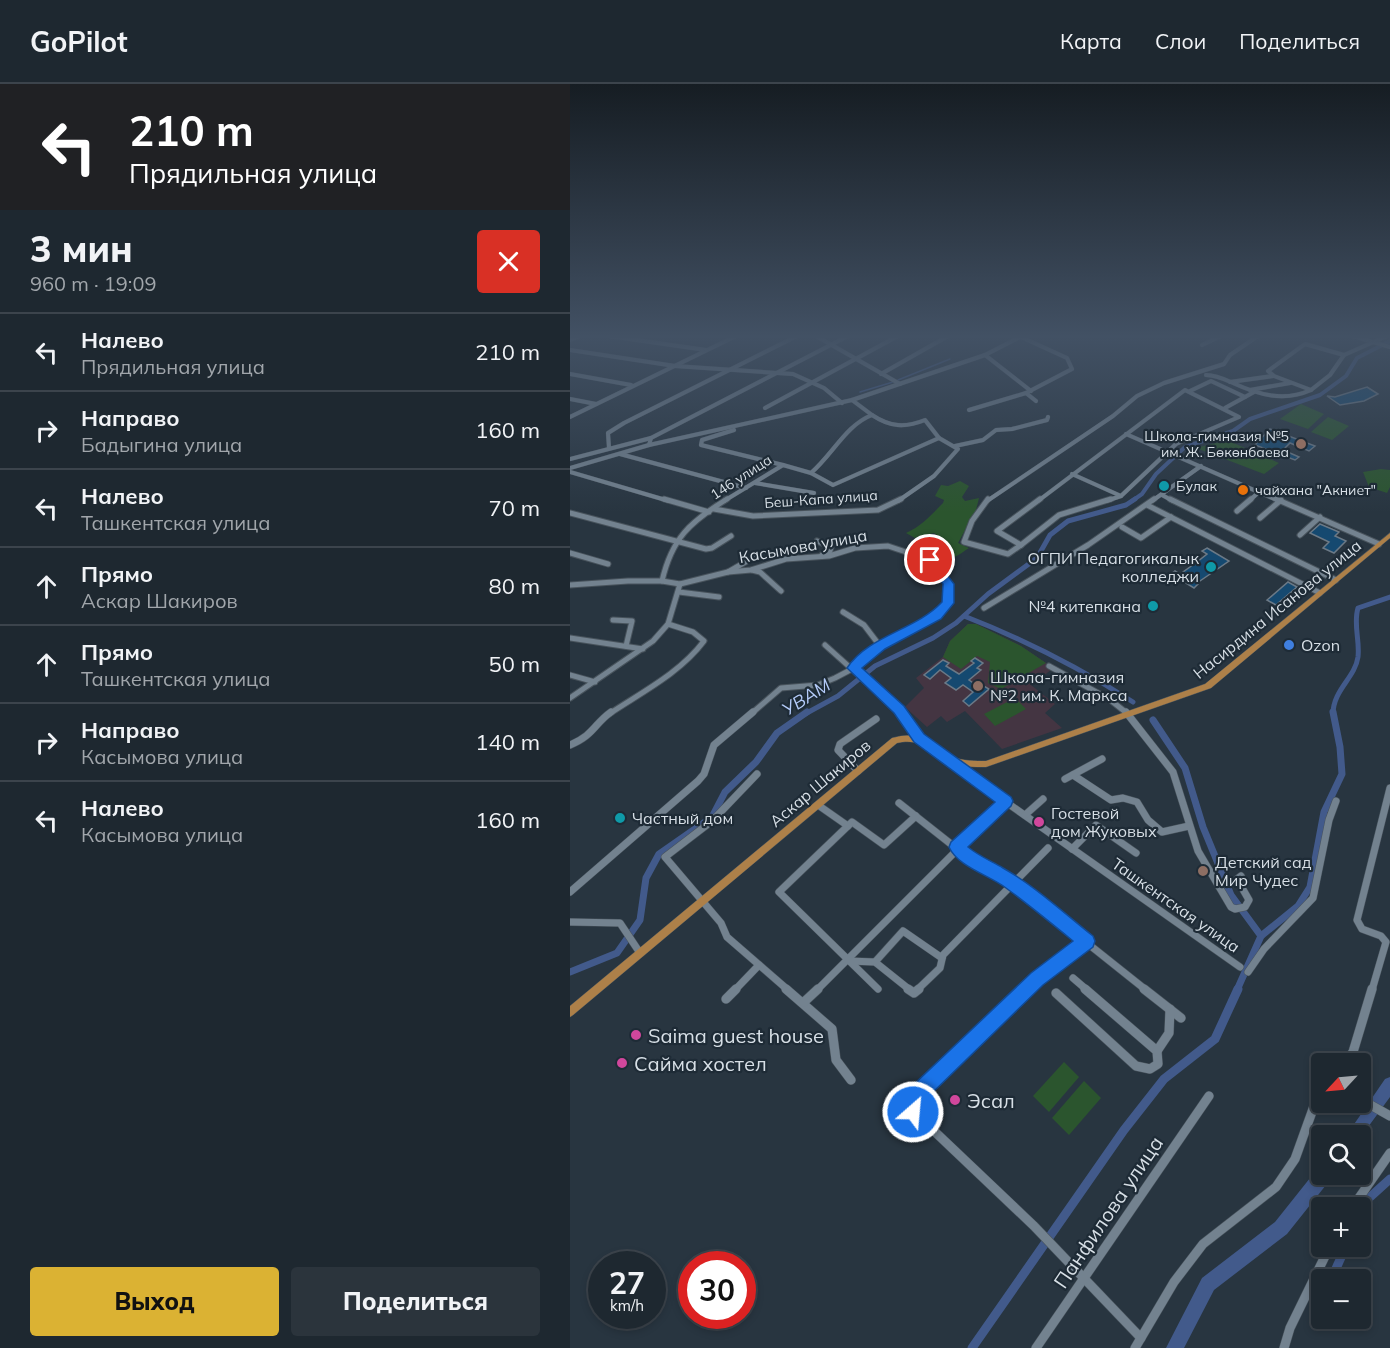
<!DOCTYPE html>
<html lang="ru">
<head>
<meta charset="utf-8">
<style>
	:root { --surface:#1e2830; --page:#2b343c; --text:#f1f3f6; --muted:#a1a6ab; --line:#3c444c; --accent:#dbb233 }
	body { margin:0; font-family:Mulish,sans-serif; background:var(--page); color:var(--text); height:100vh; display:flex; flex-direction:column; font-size:22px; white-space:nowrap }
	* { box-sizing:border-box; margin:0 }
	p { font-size:20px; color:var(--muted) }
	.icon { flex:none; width:33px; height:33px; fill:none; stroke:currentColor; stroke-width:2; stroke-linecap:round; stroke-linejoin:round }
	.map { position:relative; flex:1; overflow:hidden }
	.panel { display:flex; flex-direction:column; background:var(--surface); width:570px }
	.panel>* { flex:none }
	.banner { background:#202124; color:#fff; overflow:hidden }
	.needle { width:39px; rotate:244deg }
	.controls { position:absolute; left:741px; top:969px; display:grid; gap:12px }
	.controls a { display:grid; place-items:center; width:60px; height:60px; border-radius:6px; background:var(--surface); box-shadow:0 3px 9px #0003,0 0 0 2px var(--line); font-size:30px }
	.speed { position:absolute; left:18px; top:1167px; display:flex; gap:12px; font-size:30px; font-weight:700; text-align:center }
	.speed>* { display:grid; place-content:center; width:78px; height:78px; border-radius:50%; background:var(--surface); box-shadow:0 3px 9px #0003,0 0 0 2px var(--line); line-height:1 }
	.speed small { font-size:15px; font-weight:400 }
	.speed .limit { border:9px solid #d22; background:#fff; color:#111 }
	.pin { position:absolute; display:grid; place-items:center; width:51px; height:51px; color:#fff; margin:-26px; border:3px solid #fff; border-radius:50%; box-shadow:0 2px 6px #0007 }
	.me { position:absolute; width:66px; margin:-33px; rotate:27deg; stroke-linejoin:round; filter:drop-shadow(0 0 4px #0008) }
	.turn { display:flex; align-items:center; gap:21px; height:126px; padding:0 30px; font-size:27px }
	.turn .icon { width:78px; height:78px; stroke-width:2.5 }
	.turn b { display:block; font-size:42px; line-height:51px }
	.round { display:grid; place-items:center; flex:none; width:63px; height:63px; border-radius:6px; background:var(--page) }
	.summary { display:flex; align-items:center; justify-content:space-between; height:102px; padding:0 30px }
	h1 { font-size:36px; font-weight:800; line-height:45px }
	.button { display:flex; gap:12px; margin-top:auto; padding:12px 30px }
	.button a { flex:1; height:69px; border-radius:6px; background:var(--accent); color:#111; font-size:24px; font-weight:800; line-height:69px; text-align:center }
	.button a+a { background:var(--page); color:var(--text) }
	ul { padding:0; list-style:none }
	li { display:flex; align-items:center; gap:18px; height:78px; padding:0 30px; border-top:2px solid var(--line) }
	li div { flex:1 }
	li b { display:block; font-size:22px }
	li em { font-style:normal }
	header { display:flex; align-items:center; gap:36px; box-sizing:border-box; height:84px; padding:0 30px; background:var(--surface); border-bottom:2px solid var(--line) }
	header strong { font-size:28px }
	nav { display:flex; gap:33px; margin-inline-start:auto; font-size:21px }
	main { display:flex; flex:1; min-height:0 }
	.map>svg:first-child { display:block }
</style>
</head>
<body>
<header>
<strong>GoPilot</strong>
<nav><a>Карта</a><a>Слои</a><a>Поделиться</a></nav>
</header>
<main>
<section class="panel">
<div class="banner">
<div class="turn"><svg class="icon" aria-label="left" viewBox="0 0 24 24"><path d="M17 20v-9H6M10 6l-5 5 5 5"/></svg><div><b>210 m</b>Прядильная улица</div></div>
</div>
<div class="summary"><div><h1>3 мин</h1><p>960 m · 19:09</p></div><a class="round" style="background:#d93025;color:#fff"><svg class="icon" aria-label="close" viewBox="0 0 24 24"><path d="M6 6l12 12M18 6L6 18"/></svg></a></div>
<ul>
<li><svg class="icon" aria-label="left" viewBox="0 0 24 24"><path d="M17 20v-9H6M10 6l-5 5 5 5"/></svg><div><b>Налево</b><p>Прядильная улица</p></div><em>210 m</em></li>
<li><svg class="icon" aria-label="right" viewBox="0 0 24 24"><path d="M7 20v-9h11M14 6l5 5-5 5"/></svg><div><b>Направо</b><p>Бадыгина улица</p></div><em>160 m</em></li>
<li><svg class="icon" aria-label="left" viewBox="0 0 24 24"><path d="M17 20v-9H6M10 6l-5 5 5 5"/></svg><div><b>Налево</b><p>Ташкентская улица</p></div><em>70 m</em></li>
<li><svg class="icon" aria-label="ahead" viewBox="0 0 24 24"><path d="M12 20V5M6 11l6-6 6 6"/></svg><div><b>Прямо</b><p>Аскар Шакиров</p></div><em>80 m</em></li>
<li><svg class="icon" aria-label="ahead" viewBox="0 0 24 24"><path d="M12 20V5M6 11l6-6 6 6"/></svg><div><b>Прямо</b><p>Ташкентская улица</p></div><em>50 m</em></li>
<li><svg class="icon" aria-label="right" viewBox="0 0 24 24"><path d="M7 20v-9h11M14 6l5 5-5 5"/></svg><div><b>Направо</b><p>Касымова улица</p></div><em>140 m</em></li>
<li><svg class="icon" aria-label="left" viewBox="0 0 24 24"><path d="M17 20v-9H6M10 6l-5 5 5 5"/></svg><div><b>Налево</b><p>Касымова улица</p></div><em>160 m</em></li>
</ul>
<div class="button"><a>Выход</a><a>Поделиться</a></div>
</section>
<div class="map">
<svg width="820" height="1264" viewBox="0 0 820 1264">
	<rect width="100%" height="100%" fill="#283540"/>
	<path fill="#443542" d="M398,540H406L451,562L476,579L481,586L461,601L485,620L475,629L492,644L432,665L395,627L377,638L371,632L357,643L335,623L354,604L346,594L373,573L380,557Z"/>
	<g fill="#2b552e">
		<path d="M731,320L754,330L738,345L710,335Z"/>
		<path d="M758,333L779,342L762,356L741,348Z"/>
		<path d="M657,356L709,379L694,390L626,364Z"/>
		<path d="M811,385L820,386V403L817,409L799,403L793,388Z"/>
		<path d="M390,397L399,402L392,413L395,417L409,414L406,426L388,459L399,464C380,477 375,480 354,468L371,454L364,449L345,454L336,449C352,442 361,431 373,419L374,416L365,412L371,401L378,402Z"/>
		<path d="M398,540H406L451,562L476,579L431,605L418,599L420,578L407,572L391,585L373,573L380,557Z"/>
		<path d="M445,614L456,625L425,642L414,630Z"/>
		<path d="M494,978L509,993L479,1028L463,1012Z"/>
		<path d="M514,997L531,1014L499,1051L482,1034Z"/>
	</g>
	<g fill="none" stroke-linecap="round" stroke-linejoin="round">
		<g stroke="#425a8b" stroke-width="1.5">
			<path d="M328,296L380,275"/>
			<path d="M290,308L323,298"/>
		</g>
		<path stroke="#425a8b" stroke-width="4" d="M562,417L572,410L586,390L615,363L663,347L680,335L750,311L776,292L787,274L820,257"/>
		<g stroke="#425a8b" stroke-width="5">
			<path d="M394,532C453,555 510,584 563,618"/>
			<path d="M235,630L268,612L305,582L363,554L386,539L418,510L467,474L480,451L498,437L556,421L565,415"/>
			<path d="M763,630C763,606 785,594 788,573C790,556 783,540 788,524L820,513"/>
		</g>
		<g stroke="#425a8b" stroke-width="7">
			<path d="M583,636L615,684L633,743L661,811L691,852"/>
			<path d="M0,888L47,869L70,836L76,794L89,770L142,733L155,708L186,678L207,649L237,628"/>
			<path d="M667,906L691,852L728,822L740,803L754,728L772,690L770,663L763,628"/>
		</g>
		<g stroke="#425a8b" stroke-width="9">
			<path d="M790,1132L799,1114L820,1095"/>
			<path d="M761,1196L776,1162"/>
			<path d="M750,1219L752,1215"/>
			<path d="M402,1264L554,1046L594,995L645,955L668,905"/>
		</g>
		<g fill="#425a8b" fill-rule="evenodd">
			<path d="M820,993V1013L790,1054V1052H776L815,995Z"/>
			<path d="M752,1083V1090H762L760,1096L717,1150L644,1206L614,1264H596L632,1194L705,1138L748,1084Z"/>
		</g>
	</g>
	<g fill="#154970" stroke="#6b7986" stroke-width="1.5">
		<path d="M797,303L808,310L794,317L770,321L757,312L765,313Z"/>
		<path d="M700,345L745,362L739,367L720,359L713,366L729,373L725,376L685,361Z"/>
		<path d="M750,440L769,448L765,452L776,457L764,469L753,464L759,458L740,449Z"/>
		<path d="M637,464L659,477L627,499L628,500L624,504L601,490L605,487L610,490L627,478L637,470L632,467Z"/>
		<path d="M718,498L727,503L706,521L697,516Z"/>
		<path d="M405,574L413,579L407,584L411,586L399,596L409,603L412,601L419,605L399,622L393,617L403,608L393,601L386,606L375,599L381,594L370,586L360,595L354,591L373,576L379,579L376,582L389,590L404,579L401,577Z"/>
	</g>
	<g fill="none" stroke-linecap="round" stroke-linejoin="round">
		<defs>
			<g id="minor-far3">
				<path d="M39,252L136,266"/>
				<path d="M246,252L330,300"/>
				<path d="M783,252L820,263"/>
				<path d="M0,256L10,252"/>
				<path d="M735,260L774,271L760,291L741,306L704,292L698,287Z"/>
				<path d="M632,261L651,252"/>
				<path d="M0,266L105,282L223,290L254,304L272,319"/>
				<path d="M415,271L461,307"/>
				<path d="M774,271L817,252"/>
				<path d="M0,290L61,301"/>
				<path d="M311,290L378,252"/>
				<path d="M636,291C646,291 654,295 663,299C689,311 714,318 741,306"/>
				<path d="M660,298L703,292"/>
				<path d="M680,306L720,299"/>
				<path d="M620,307L641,297L675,313"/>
				<path d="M456,309L466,317"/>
				<path d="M0,315L26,320"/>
				<path d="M195,324L328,252"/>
				<path d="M655,324L684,308"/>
				<path d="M399,326L456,309L502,285L497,274L451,253"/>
				<path d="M302,331C320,343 335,344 355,336L369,354L388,365L364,392L328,417"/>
				<path d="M0,333L166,252"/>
				<path d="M556,350L709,417"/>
				<path d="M79,361L81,354L278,252"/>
				<path d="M385,362L413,356L426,346L442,345L477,336L478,333"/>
				<path d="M39,364L38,349L54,339L227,252"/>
				<path d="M50,370L176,404"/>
				<path d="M0,375L81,354"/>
				<path d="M213,381L241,389L263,401L369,354"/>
				<path d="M0,384L79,361L282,316L415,271L452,252"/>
				<path d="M0,388L99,417"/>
				<path d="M241,389C263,370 276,341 302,331L282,316"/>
				<path d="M502,390L551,412"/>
				<path d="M185,399L244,409"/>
				<path d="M592,411L603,417"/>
				<path d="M154,417L213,381L131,361L132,356L164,346"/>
				<path d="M417,417L543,332L567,312L594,299L654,280L660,271L688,252"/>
				<path d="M468,417L615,306L669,333L606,360L551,412L536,417"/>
				<path d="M582,417L631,382"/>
				<path d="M679,417L690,407"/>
			</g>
			<g id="minor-far2">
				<path d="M94,415L139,428"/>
				<path d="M418,415L402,437L394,458L438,470L451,461"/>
				<path d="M600,415L766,496"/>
				<path d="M706,415L809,460"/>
				<path d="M577,421L750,509"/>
				<path d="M144,425L183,432L308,426L331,415"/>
				<path d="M667,427L681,415"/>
				<path d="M0,429L136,465L142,464L161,452"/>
				<path d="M690,434L711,416"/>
				<path d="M552,443L571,454L601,433"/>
				<path d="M730,451L750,433"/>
				<path d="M247,457L261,463L260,467L252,471"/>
				<path d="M451,461L427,447L470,415"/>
				<path d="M451,461L489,431L541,415"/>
				<path d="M0,469L38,480"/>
				<path d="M182,486L190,488L211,507"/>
				<path d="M158,488L184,473"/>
				<path d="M92,497C102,454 120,438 157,415"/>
				<path d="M0,501L58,497H92L110,500L158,488L181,486L216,475L259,472L285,464L318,462L360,476L379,500L378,519L367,532L310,562L284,584L265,594L248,601L211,604L181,630"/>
				<path d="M109,508L149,513"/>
				<path d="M414,524L518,461L584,415"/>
				<path d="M273,528L294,541L310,562"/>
				<path d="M43,536L62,537L56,562"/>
				<path d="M0,554L73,565"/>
				<path d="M255,561L332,630"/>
				<path d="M479,582L539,615L558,630"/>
				<path d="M0,591L25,598"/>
				<path d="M0,614L83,557L98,540L110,500"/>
				<path d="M39,630C72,608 110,589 134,557L123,548L98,540"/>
			</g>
			<g id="minor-far1">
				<path d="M331,628L349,654"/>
				<path d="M556,628L603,688L628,767L661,823L665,825L675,823L679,816L667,795L671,792"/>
				<path d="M0,661C24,651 24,640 41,628"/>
				<path d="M382,676L416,704L670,883"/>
				<path d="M288,687L268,666L270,660L306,635"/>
				<path d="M187,690L142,737L95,773L151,839L157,853L218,906"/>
				<path d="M503,691L541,716L553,714L567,718L578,736L592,748L619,742"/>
				<path d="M495,695L532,675"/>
				<path d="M329,719L405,779L427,789L443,800L576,906"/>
				<path d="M248,721L278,742"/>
				<path d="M455,731L473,715"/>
				<path d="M502,765L526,741L566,769"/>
				<path d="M0,808L128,697L134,690L144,661L183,628"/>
				<path d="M0,838L50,839L70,869"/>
				<path d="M279,877L305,878L340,906"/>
				<path d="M305,878L333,847L372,874"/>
				<path d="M678,888L694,865L743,814L759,736L766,717"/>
				<path d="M503,894L517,906"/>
				<path d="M308,905L209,808L282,738L314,761L346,732"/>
				<path d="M165,906L189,881"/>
				<path d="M247,906L436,717"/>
				<path d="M347,906L370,884L373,871L478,764"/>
				<path d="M455,906L517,857"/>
				<path d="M802,906L816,858L811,852L792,845L787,836L820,704"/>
			</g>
			<g id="minor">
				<path d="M216,905L262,945L266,976L281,996"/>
				<path d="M338,905L344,909L349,905"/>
				<path d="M457,905L343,1014V1027L464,1142L571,1254"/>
				<path d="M574,905L611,934"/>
				<path d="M486,909L566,982L580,985L588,980L587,967L515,905"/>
				<path d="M156,915L166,905"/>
				<path d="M234,918L248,905"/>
				<path d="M587,967L599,949L600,925"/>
				<path d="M774,980L783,968L802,905"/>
				<path d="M790,1015L820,1032"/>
				<path d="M782,1124L820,1069"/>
				<path d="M466,1264L639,1012"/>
				<path d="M565,1264L604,1198L633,1160L706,1103L725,1075L752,1000"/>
				<path d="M714,1264L720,1244L760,1162"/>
			</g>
			<path id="major" d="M820,449V454L641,604L416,683C403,683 390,683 378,678C357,669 353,653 327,659L3,931L0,933V922L322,654C355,645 357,662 383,673C393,677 405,677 416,677L635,600Z"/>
		</defs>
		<use href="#minor-far3" stroke="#48535c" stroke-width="4.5"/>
		<use href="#minor-far2" stroke="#48535c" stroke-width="7"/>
		<use href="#minor-far1" stroke="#48535c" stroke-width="8"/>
		<use href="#minor" stroke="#48535c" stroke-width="10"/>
		<use href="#major" stroke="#48535c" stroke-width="1"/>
		<use href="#minor-far3" stroke="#73828f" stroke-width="4"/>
		<use href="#minor-far2" stroke="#73828f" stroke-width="5"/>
		<use href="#minor-far1" stroke="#73828f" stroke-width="7"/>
		<use href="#minor" stroke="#73828f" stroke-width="9"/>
		<use href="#major" fill="#ad8049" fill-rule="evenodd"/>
	</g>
	<linearGradient id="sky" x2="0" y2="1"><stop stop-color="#161d23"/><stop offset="0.59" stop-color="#425164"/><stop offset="1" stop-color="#425164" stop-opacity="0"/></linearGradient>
	<rect width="820" height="428" fill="url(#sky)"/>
	<path fill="#1a73e8" stroke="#114b97" stroke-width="1.5" d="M360,472L364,473L384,500V519L371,535L315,565L292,584L334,622L354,650L441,713L443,717L441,722L398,763C409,772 421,777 433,784C465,802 494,829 523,852L525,857L523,863L473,901L353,1018L349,1034L343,1037L336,1034L333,1028L337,1007L461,889L503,857C481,839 459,821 436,804C419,791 388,783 379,763L381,758L425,718L344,658L324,629L277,584C299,551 346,546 372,518L373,500L355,476Z"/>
	<g fill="#8d6e63" stroke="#1e2b36" stroke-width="2">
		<circle cx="731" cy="360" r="6"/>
		<circle cx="408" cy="602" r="6"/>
		<circle cx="633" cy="787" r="6"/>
	</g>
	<g fill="#0f9aa8" stroke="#1e2b36" stroke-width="2">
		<circle cx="594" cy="402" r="6"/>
		<circle cx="641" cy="483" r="6"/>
		<circle cx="583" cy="522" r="6"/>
		<circle cx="50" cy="734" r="6"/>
	</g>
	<circle fill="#e8710a" stroke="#1e2b36" stroke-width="2" cx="673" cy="406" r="6"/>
	<circle fill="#3f7fe0" stroke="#1e2b36" stroke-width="2" cx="719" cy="561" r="6"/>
	<g fill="#d1479c" stroke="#1e2b36" stroke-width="2">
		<circle cx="469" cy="738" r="6"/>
		<circle cx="66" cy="951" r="6"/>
		<circle cx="52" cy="979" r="6"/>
		<circle cx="385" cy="1016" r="6"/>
	</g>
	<g text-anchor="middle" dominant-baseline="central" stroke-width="4.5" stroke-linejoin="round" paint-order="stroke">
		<g font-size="14" fill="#d7dfe6" stroke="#1e2b36" text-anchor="start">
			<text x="719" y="352" text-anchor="end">Школа-гимназия №5<tspan x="719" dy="16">им. Ж. Бөкөнбаева</tspan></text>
			<text x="606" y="402">Булак</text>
			<text x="685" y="406">чайхана "Акниет"</text>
		</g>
		<g font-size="14" fill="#d7dfe6" stroke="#1e2b36">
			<text transform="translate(171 393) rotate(-33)">146 улица</text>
			<text transform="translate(251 415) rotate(-4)">Беш-Капа улица</text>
		</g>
		<g font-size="16" fill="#d7dfe6" stroke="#1e2b36">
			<text transform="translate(233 462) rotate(-10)">Касымова улица</text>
			<text transform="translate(707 525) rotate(-39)">Насирдина Исанова улица</text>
			<text transform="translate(250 699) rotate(-40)">Аскар Шакиров</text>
			<text transform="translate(606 821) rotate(35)">Ташкентская улица</text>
		</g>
		<g font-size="16" fill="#d7dfe6" stroke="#1e2b36" text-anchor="start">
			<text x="629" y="474" text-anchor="end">ОГПИ Педагогикалык<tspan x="629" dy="18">колледжи</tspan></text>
			<text x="571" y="522" text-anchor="end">№4 китепкана</text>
			<text x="731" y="561">Ozon</text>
			<text x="420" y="593">Школа-гимназия<tspan x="420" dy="18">№2 им. К. Маркса</tspan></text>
			<text x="481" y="729">Гостевой<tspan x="481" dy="18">дом Жуковых</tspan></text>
			<text x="62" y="734">Частный дом</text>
			<text x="645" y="778">Детский сад<tspan x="645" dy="18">Мир Чудес</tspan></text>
		</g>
		<g font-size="18" font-style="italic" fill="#b4cbf9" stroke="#1e2b36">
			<text transform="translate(236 613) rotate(-32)">УВАМ</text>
		</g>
		<g font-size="20" fill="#d7dfe6" stroke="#1e2b36" text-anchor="start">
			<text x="78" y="951">Saima guest house</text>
			<text x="64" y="979">Сайма хостел</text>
			<text x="397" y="1016">Эсал</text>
		</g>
		<g font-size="20" fill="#d7dfe6" stroke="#1e2b36">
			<text transform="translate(538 1128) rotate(-56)">Панфилова улица</text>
		</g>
	</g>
</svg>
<div class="controls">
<a><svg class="needle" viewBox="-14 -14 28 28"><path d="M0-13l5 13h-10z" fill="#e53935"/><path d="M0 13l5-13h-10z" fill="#a1a6ab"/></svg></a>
<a><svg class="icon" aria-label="search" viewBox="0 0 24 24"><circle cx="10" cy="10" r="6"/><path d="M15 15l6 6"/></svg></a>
<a>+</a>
<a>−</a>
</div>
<div class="speed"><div>27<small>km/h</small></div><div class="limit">30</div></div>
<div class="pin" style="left:360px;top:476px;background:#d93025"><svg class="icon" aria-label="arrive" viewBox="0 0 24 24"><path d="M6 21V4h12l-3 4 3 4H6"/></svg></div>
<svg class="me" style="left:343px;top:1028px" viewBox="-20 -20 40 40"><circle r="17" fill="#1a73e8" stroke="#fff" stroke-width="3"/><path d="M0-11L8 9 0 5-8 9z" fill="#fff"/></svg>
</div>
</main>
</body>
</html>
